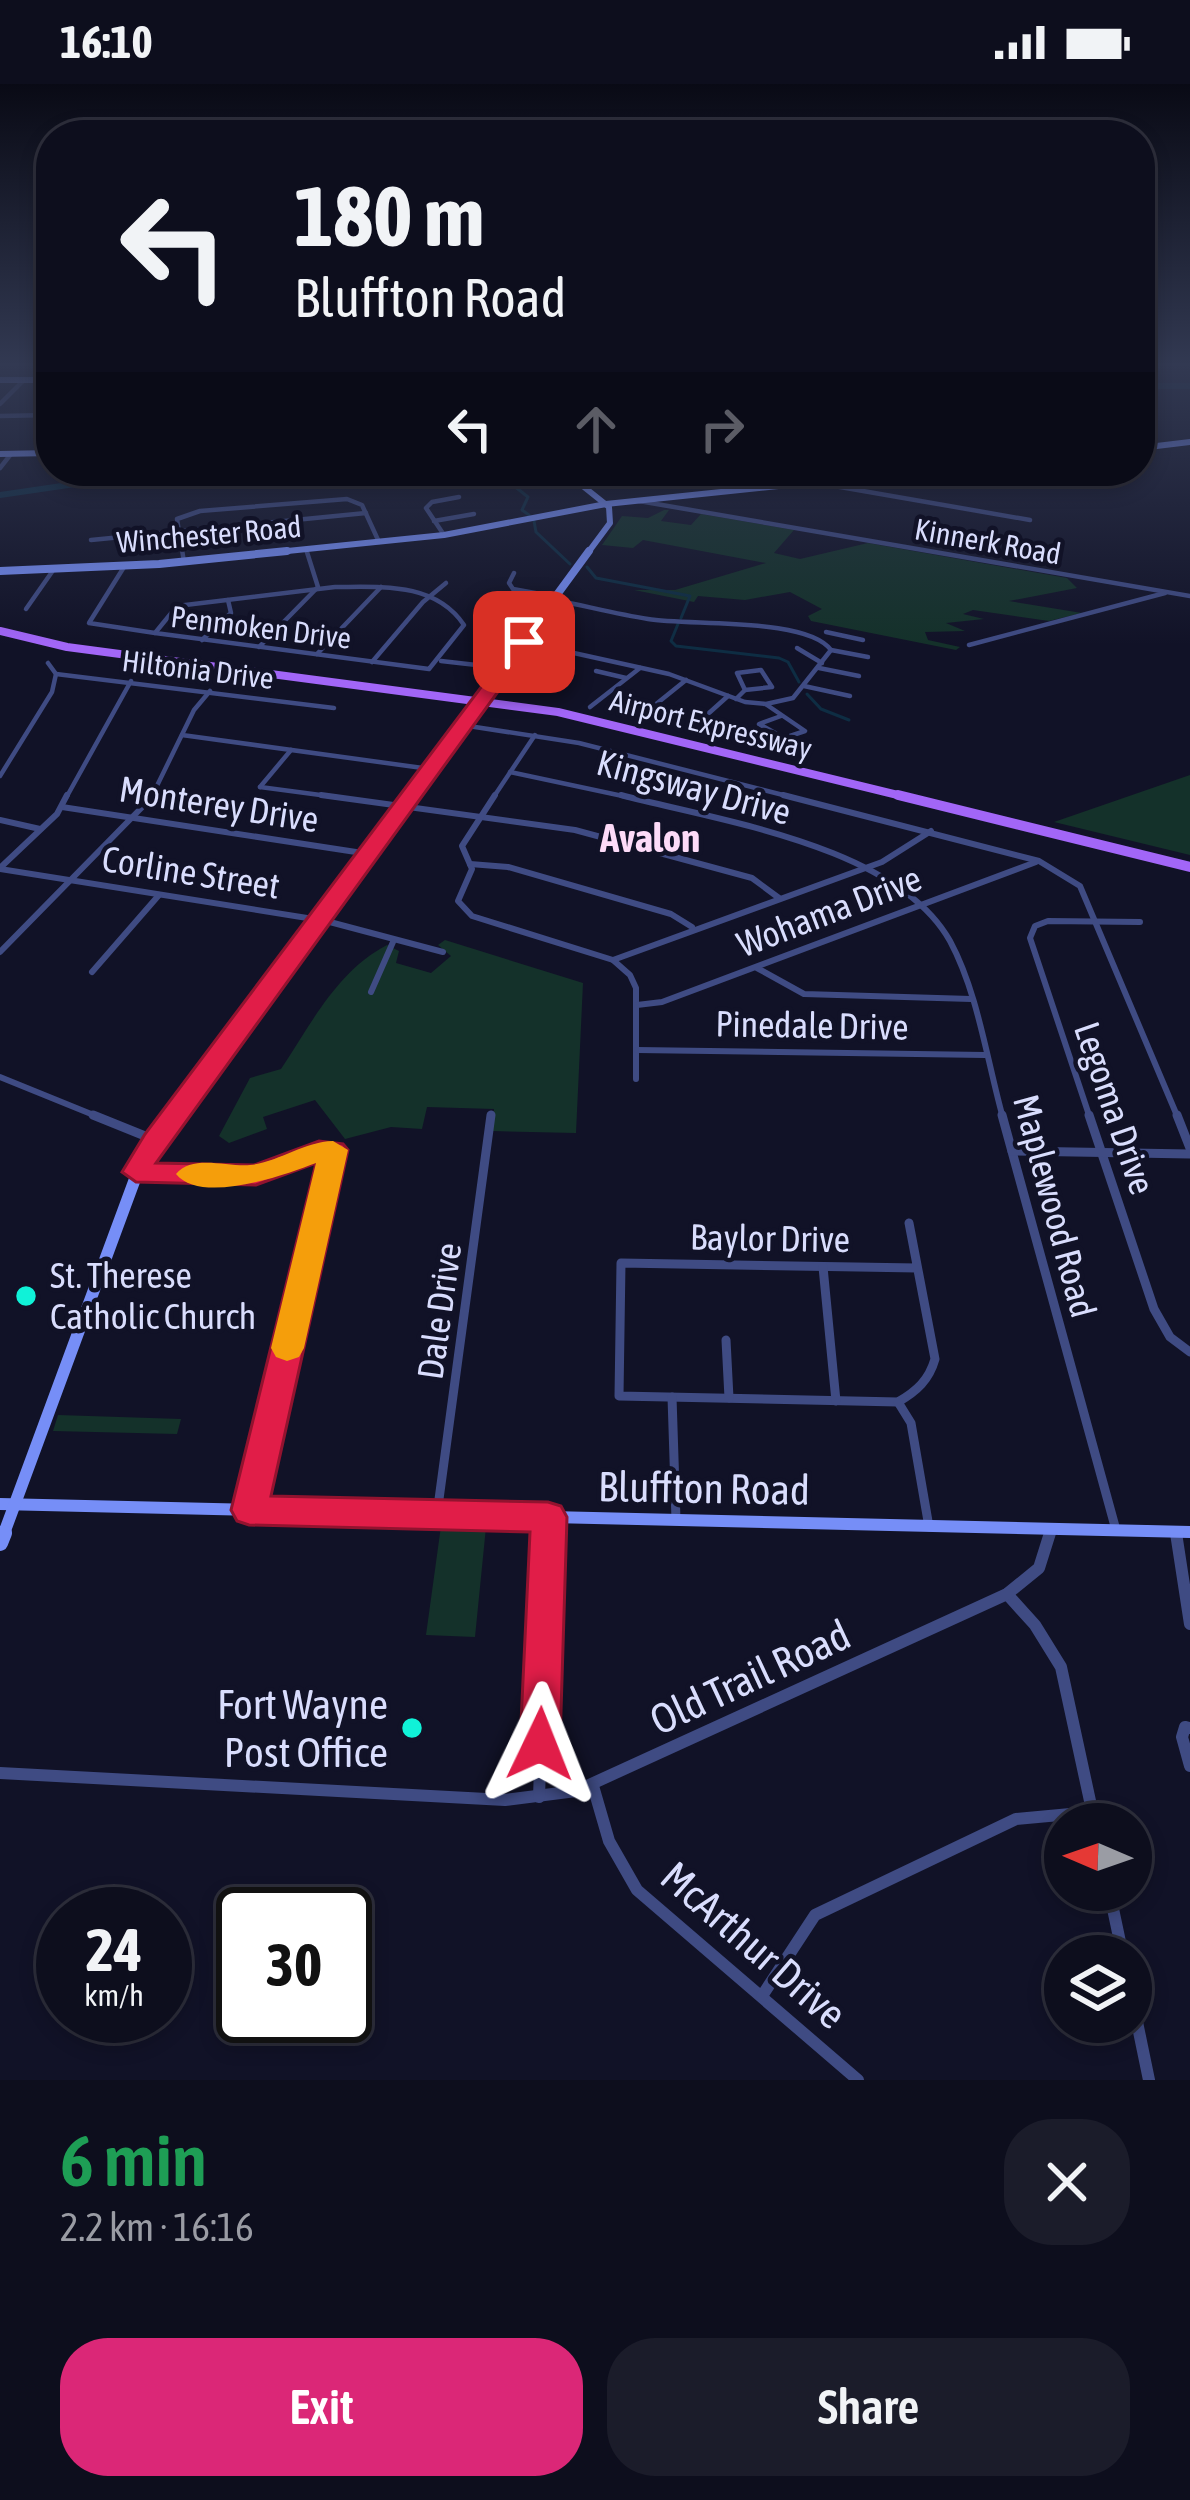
<!DOCTYPE html>
<html lang="en">
<head>
<meta charset="utf-8">
<style>
	:root { --surface:#0d0e1d; --page:#1b1c2a; --text:#f1f3f6; --muted:#9a9ca4; --line:#2d2e3b; --accent:#db2777 }
	body { margin:0; font-family:"Asap Condensed",sans-serif; background:var(--page); color:var(--text); height:100vh; display:flex; flex-direction:column; font-size:45px; white-space:nowrap }
	* { box-sizing:border-box; margin:0 }
	p { font-size:39px; color:var(--muted) }
	.icon { flex:none; width:66px; height:66px; fill:none; stroke:currentColor; stroke-width:2; stroke-linecap:round; stroke-linejoin:round }
	.map { position:relative; height:1996px; overflow:hidden }
	.drawer { display:flex; flex-direction:column; background:var(--surface); flex:1 }
	.drawer>* { flex:none }
	.banner { position:absolute; left:36px; top:36px; width:1119px; height:366px; border-radius:48px; box-shadow:0 6px 18px #0003,0 0 0 3px var(--line); background:#0d0e1d; color:var(--text); overflow:hidden }
	.needle { width:78px; rotate:272deg }
	.controls { position:absolute; left:1044px; top:1719px; display:grid; gap:24px }
	.controls a { display:grid; place-items:center; width:108px; height:108px; border-radius:50%; background:var(--surface); box-shadow:0 6px 18px #0003,0 0 0 3px var(--line); font-size:60px }
	.speed { position:absolute; left:36px; top:1803px; display:flex; gap:24px; font-size:60px; font-weight:700; text-align:center }
	.speed>* { display:grid; place-content:center; width:156px; height:156px; border-radius:50%; background:var(--surface); box-shadow:0 6px 18px #0003,0 0 0 3px var(--line); line-height:1 }
	.speed small { font-size:30px; font-weight:400 }
	.speed .limit { border:6px solid #111; border-radius:18px; background:#fff; color:#111 }
	.pin { position:absolute; display:grid; place-items:center; width:102px; height:102px; color:#fff; margin:-51px; border-radius:24px; box-shadow:0 6px 18px #0006 }
	.me { position:absolute; width:132px; margin:-66px; rotate:2deg; stroke-linejoin:round; filter:drop-shadow(0 0 9px #0008) }
	.turn { display:flex; align-items:center; gap:42px; height:252px; padding:0 60px; font-size:54px }
	.turn .icon { width:156px; height:156px; stroke-width:2.5 }
	.turn b { display:block; font-size:84px; line-height:102px }
	.lanes { display:flex; align-items:center; height:114px; padding:0 60px; background:#0003; justify-content:center; gap:60px; direction:ltr }
	.lanes .off { opacity:.35 }
	.round { display:grid; place-items:center; flex:none; width:126px; height:126px; border-radius:48px; background:var(--page) }
	.summary { display:flex; align-items:center; justify-content:space-between; height:204px; padding:0 60px }
	h1 { font-size:72px; font-weight:600; line-height:90px; color:#1e9e55 }
	.button { display:flex; gap:24px; margin-top:auto; padding:24px 60px }
	.button a { flex:1; height:138px; border-radius:48px; background:var(--accent); color:#fff; font-size:48px; font-weight:600; line-height:138px; text-align:center }
	.button a+a { background:var(--page); color:var(--text) }
	.status { display:flex; justify-content:space-between; align-items:center; height:84px; padding:0 60px; background:var(--surface); direction:ltr }
	.status svg { height:33px; fill:currentColor }
	.map>svg:first-child { display:block }
</style>
</head>
<body>
<div class="status"><b>16:10</b><svg viewBox="0 0 49 12"><path d="M0 12V9h3v3zM5 12V6h3v6zM10 12V3h3v9zM15 12V0h3v12zM26 1h20v11H26zM47 4h2v5h-2z"/></svg></div>
<div class="map">
<svg width="1190" height="1996" viewBox="0 0 1190 1996">
	<rect width="100%" height="100%" fill="#111227"/>
	<g fill="#14312a">
		<path d="M664,426H669L661,437L691,441L701,430L794,446L774,469L800,475L868,459L1067,494L1077,504L1009,517L1082,529L1049,537L973,526L963,530L984,535L946,539L965,547L925,548L928,556L960,563L956,566L811,537L808,532L822,525L790,508L745,516L698,512L694,518L634,506H675L766,479L643,456L633,464L602,461L622,432L648,434Z"/>
		<path d="M1190,691V771L1054,738Z"/>
		<path d="M445,856L583,899L576,1049L492,1047L494,1025L427,1023L422,1045L391,1043L345,1055L315,1016L263,1033L267,1045L229,1059L219,1052L250,994L281,985C311,940 337,887 387,861L399,867L396,879L431,889L451,872L438,861Z"/>
		<path d="M58,1331L181,1335L177,1350L53,1347Z"/>
		<path d="M441,1442L486,1443L475,1553L426,1551Z"/>
	</g>
	<g fill="none" stroke-linecap="round" stroke-linejoin="round">
		<g stroke="#0e2d43" stroke-width="3">
			<path d="M524,387L509,398L528,413L522,426L529,431"/>
			<path d="M534,437L536,448L570,480"/>
			<path d="M587,483L596,494L690,512L681,534"/>
			<path d="M678,540L671,557L676,562L779,574L788,578L799,598"/>
			<path d="M807,610L821,625L849,636"/>
		</g>
		<g stroke="#0e2d43" stroke-width="6">
			<path d="M1140,302H1190"/>
			<path d="M224,387L398,397L509,387"/>
			<path d="M0,411L164,387"/>
		</g>
		<g stroke="#3f4b83" stroke-width="4.5">
			<path d="M46,296L51,289L47,281"/>
			<path d="M51,313V321"/>
			<path d="M0,320L24,296"/>
			<path d="M0,332L51,331"/>
			<path d="M0,384L11,370"/>
			<path d="M817,399L1030,436"/>
			<path d="M639,417L1190,512"/>
			<path d="M434,437L474,430"/>
			<path d="M444,451L426,424L432,418L459,413"/>
			<path d="M91,456L366,429"/>
			<path d="M184,478L177,435L200,427L347,415L362,421L379,458"/>
			<path d="M124,483L89,539L155,549"/>
			<path d="M514,489L509,499L513,505L557,513"/>
			<path d="M335,503C382,503 435,498 464,541L429,585L155,549L177,522Z"/>
			<path d="M26,525L54,485"/>
			<path d="M826,548L863,556"/>
			<path d="M202,556L231,529L228,516"/>
			<path d="M524,558L669,590L745,618L766,620L793,614L831,566C807,533 690,542 648,535C617,530 586,522 555,516"/>
			<path d="M969,561L1165,509"/>
			<path d="M259,563L318,503L306,465"/>
			<path d="M797,564L822,579"/>
			<path d="M831,566L868,573"/>
			<path d="M317,570L381,503"/>
			<path d="M441,577L503,584"/>
			<path d="M372,578L423,518L446,499"/>
			<path d="M819,584L859,592"/>
			<path d="M761,586L772,603L745,606L737,589Z"/>
			<path d="M596,587L626,594"/>
			<path d="M56,590L334,624"/>
			<path d="M804,602L850,612"/>
			<path d="M736,615L745,606"/>
			<path d="M767,621L805,647L784,654L759,640L781,632"/>
			<path d="M590,623L640,584"/>
			<path d="M640,633L686,596"/>
			<path d="M462,641L579,659L795,714"/>
			<path d="M690,646L728,612"/>
			<path d="M182,651L430,685"/>
			<path d="M510,688L632,714"/>
			<path d="M0,692L52,608L56,590L48,579"/>
			<path d="M260,703L343,714"/>
			<path d="M260,703L291,666"/>
			<path d="M66,714L131,597"/>
			<path d="M151,714L194,626L210,607"/>
			<path d="M493,714L535,651"/>
		</g>
		<g stroke="#3f4b83" stroke-width="6">
			<path d="M321,711L575,746L752,794L779,814"/>
			<path d="M495,711L462,762L472,785L458,817L472,832L613,876L630,891L636,904V995"/>
			<path d="M621,711C719,737 896,761 950,857C978,909 987,977 1003,1034"/>
			<path d="M783,711L1039,777L1080,802L1178,1034"/>
			<path d="M62,723L369,770"/>
			<path d="M0,736L40,745"/>
			<path d="M470,780L508,783L671,830L692,843"/>
			<path d="M1,783L57,730L67,711"/>
			<path d="M0,785L326,837L443,868"/>
			<path d="M0,868L154,711"/>
			<path d="M613,876L882,778L931,747"/>
			<path d="M757,884L804,910L971,915"/>
			<path d="M92,888L159,811"/>
			<path d="M371,908L393,858"/>
			<path d="M637,921L662,918L1036,778"/>
			<path d="M637,966L985,971"/>
			<path d="M0,993L101,1034"/>
			<path d="M1090,1034L1030,854L1035,842L1048,837L1140,838"/>
		</g>
		<g stroke="#3f4b83" stroke-width="9">
			<path d="M93,1031L155,1056"/>
			<path d="M1002,1031L1116,1446"/>
			<path d="M1089,1031L1154,1225L1170,1253L1190,1268"/>
			<path d="M1177,1031L1190,1064"/>
			<path d="M1012,1067L1190,1070"/>
			<path d="M138,1088L256,1091L319,1067L335,1070L249,1426"/>
			<path d="M909,1139L935,1275C929,1296 917,1307 898,1318L619,1312L621,1179L917,1184"/>
			<path d="M823,1183L836,1317"/>
			<path d="M726,1256L729,1314"/>
			<path d="M672,1313L676,1436"/>
			<path d="M898,1318L911,1339L929,1443"/>
			<path d="M437,1430L491,1031"/>
			<path d="M547,1452L548,1433"/>
			<path d="M1050,1452V1446"/>
		</g>
		<g stroke="#3f4b83" stroke-width="12">
			<path d="M1176,1449L1190,1540"/>
			<path d="M1007,1510L1035,1541L1061,1583L1095,1740"/>
			<path d="M1190,1644L1185,1643L1182,1653L1190,1682"/>
			<path d="M0,1689L505,1716L576,1707L1007,1510L1039,1484L1050,1449"/>
			<path d="M593,1702L609,1757L637,1806L858,1996"/>
			<path d="M539,1713L548,1449"/>
			<path d="M1109,1806L1123,1872"/>
			<path d="M1131,1909L1149,1996"/>
			<path d="M762,1912L815,1831L1016,1735L1092,1728"/>
		</g>
		<g stroke="#768ef7" stroke-width="6">
			<path d="M0,296H51"/>
			<path d="M1140,364L1190,358"/>
			<path d="M0,370L51,369"/>
			<path d="M564,387L609,423L610,439L587,470"/>
			<path d="M258,470L444,451L606,420L921,387"/>
		</g>
		<g stroke="#768ef7" stroke-width="8">
			<path d="M0,487L159,480L287,467"/>
			<path d="M408,714L589,467"/>
		</g>
		<path stroke="#768ef7" stroke-width="9" d="M173,1034L410,711"/>
		<g stroke="#768ef7" stroke-width="12">
			<path d="M0,1420L1190,1448"/>
			<path d="M3,1452L142,1076L175,1031"/>
		</g>
		<path stroke="#768ef7" stroke-width="16" d="M0,1459L4,1449"/>
		<path stroke="#a266f7" stroke-width="8" d="M0,547L67,563L558,628L910,714"/>
		<path stroke="#a266f7" stroke-width="10" d="M898,711L1190,783"/>
	</g>
	<linearGradient id="sky" x2="0" y2="1"><stop stop-color="#090a15"/><stop offset="0.5" stop-color="#323952"/><stop offset="1" stop-color="#323952" stop-opacity="0"/></linearGradient>
	<rect width="1190" height="561" fill="url(#sky)"/>
	<path fill="#e11d48" stroke="#92132f" stroke-width="3" d="M518,554L534,558L156,1079L254,1081L319,1057L343,1060L348,1066L271,1412L548,1418L561,1422L567,1433L560,1660L554,1673L540,1679L526,1673L520,1660L530,1448L249,1441L237,1437L231,1426L316,1079L256,1101L136,1098L122,1088L145,1050Z"/>
	<path fill="#f59e0b" d="M333,1057L348,1066L304,1264L299,1273L287,1277L276,1273L271,1264L316,1079C285,1091 201,1121 176,1090C192,1070 227,1083 250,1081C279,1078 303,1058 333,1057Z"/>
	<g fill="#10f2d8" stroke="#111227" stroke-width="4.5">
		<circle cx="26" cy="1212" r="12"/>
		<circle cx="412" cy="1644" r="12"/>
	</g>
	<g text-anchor="middle" dominant-baseline="central" stroke-width="9" stroke-linejoin="round" paint-order="stroke">
		<g font-size="30" fill="#d9ddfd" stroke="#111227">
			<text transform="translate(209 450) rotate(-5)">Winchester Road</text>
			<text transform="translate(988 457) rotate(10)">Kinnerk Road</text>
			<text transform="translate(261 543) rotate(7)">Penmoken Drive</text>
			<text transform="translate(198 585) rotate(7)">Hiltonia Drive</text>
			<text transform="translate(711 640) rotate(14)">Airport Expressway</text>
		</g>
		<g font-size="36" fill="#d9ddfd" stroke="#111227">
			<text transform="translate(694 703) rotate(15)">Kingsway Drive</text>
			<text transform="translate(219 720) rotate(9)">Monterey Drive</text>
			<text transform="translate(191 788) rotate(9)">Corline Street</text>
			<text transform="translate(829 827) rotate(-21)">Wohama Drive</text>
			<text transform="translate(812 941) rotate(1)">Pinedale Drive</text>
			<text transform="translate(1115 1024) rotate(71)">Legoma Drive</text>
			<text transform="translate(1055 1122) rotate(75)">Maplewood Road</text>
			<text transform="translate(770 1154) rotate(1)">Baylor Drive</text>
			<text transform="translate(439 1227) rotate(-82)">Dale Drive</text>
		</g>
		<g font-size="36" fill="#d9ddfd" stroke="#111227" text-anchor="start">
			<text x="50" y="1191">St. Therese<tspan x="50" dy="41">Catholic Church</tspan></text>
		</g>
		<g font-size="39" font-weight="bold" fill="#fddbf8" stroke="#111227">
			<text x="650" y="754">Avalon</text>
		</g>
		<g font-size="42" fill="#d9ddfd" stroke="#111227">
			<text transform="translate(704 1404) rotate(1)">Bluffton Road</text>
			<text transform="translate(750 1593) rotate(-25)">Old Trail Road</text>
			<text transform="translate(754 1861) rotate(41)">McArthur Drive</text>
		</g>
		<g font-size="42" fill="#d9ddfd" stroke="#111227" text-anchor="end">
			<text x="388" y="1620">Fort Wayne<tspan x="388" dy="48">Post Office</tspan></text>
		</g>
	</g>
</svg>
<div class="controls">
<a><svg class="needle" viewBox="-14 -14 28 28"><path d="M0-13l5 13h-10z" fill="#e53935"/><path d="M0 13l5-13h-10z" fill="#9a9ca4"/></svg></a>
<a><svg class="icon" aria-label="layers" viewBox="0 0 24 24"><path d="M12 4l9 5-9 5-9-5zM3 14l9 5 9-5"/></svg></a>
</div>
<div class="speed"><div>24<small>km/h</small></div><div class="limit">30</div></div>
<div class="pin" style="left:524px;top:558px;background:#d93025"><svg class="icon" aria-label="arrive" viewBox="0 0 24 24"><path d="M6 21V4h12l-3 4 3 4H6"/></svg></div>
<svg class="me" style="left:540px;top:1660px" viewBox="-20 -20 40 40"><path d="M0-17L14 15 0 8-14 15z" fill="#e11d48" stroke="#fff" stroke-width="4"/></svg>
<div class="banner">
<div class="turn"><svg class="icon" aria-label="left" viewBox="0 0 24 24"><path d="M17 20v-9H6M10 6l-5 5 5 5"/></svg><div><b>180 m</b>Bluffton Road</div></div>
<div class="lanes"><svg class="icon" aria-label="left" viewBox="0 0 24 24"><path d="M17 20v-9H6M10 6l-5 5 5 5"/></svg><svg class="icon off" aria-label="ahead" viewBox="0 0 24 24"><path d="M12 20V5M6 11l6-6 6 6"/></svg><svg class="icon off" aria-label="right" viewBox="0 0 24 24"><path d="M7 20v-9h11M14 6l5 5-5 5"/></svg></div>
</div>
</div>
<section class="drawer">
<div class="summary"><div><h1>6 min</h1><p>2.2 km · 16:16</p></div><a class="round"><svg class="icon" aria-label="close" viewBox="0 0 24 24"><path d="M6 6l12 12M18 6L6 18"/></svg></a></div>
<div class="button"><a>Exit</a><a>Share</a></div>
</section>
</body>
</html>
